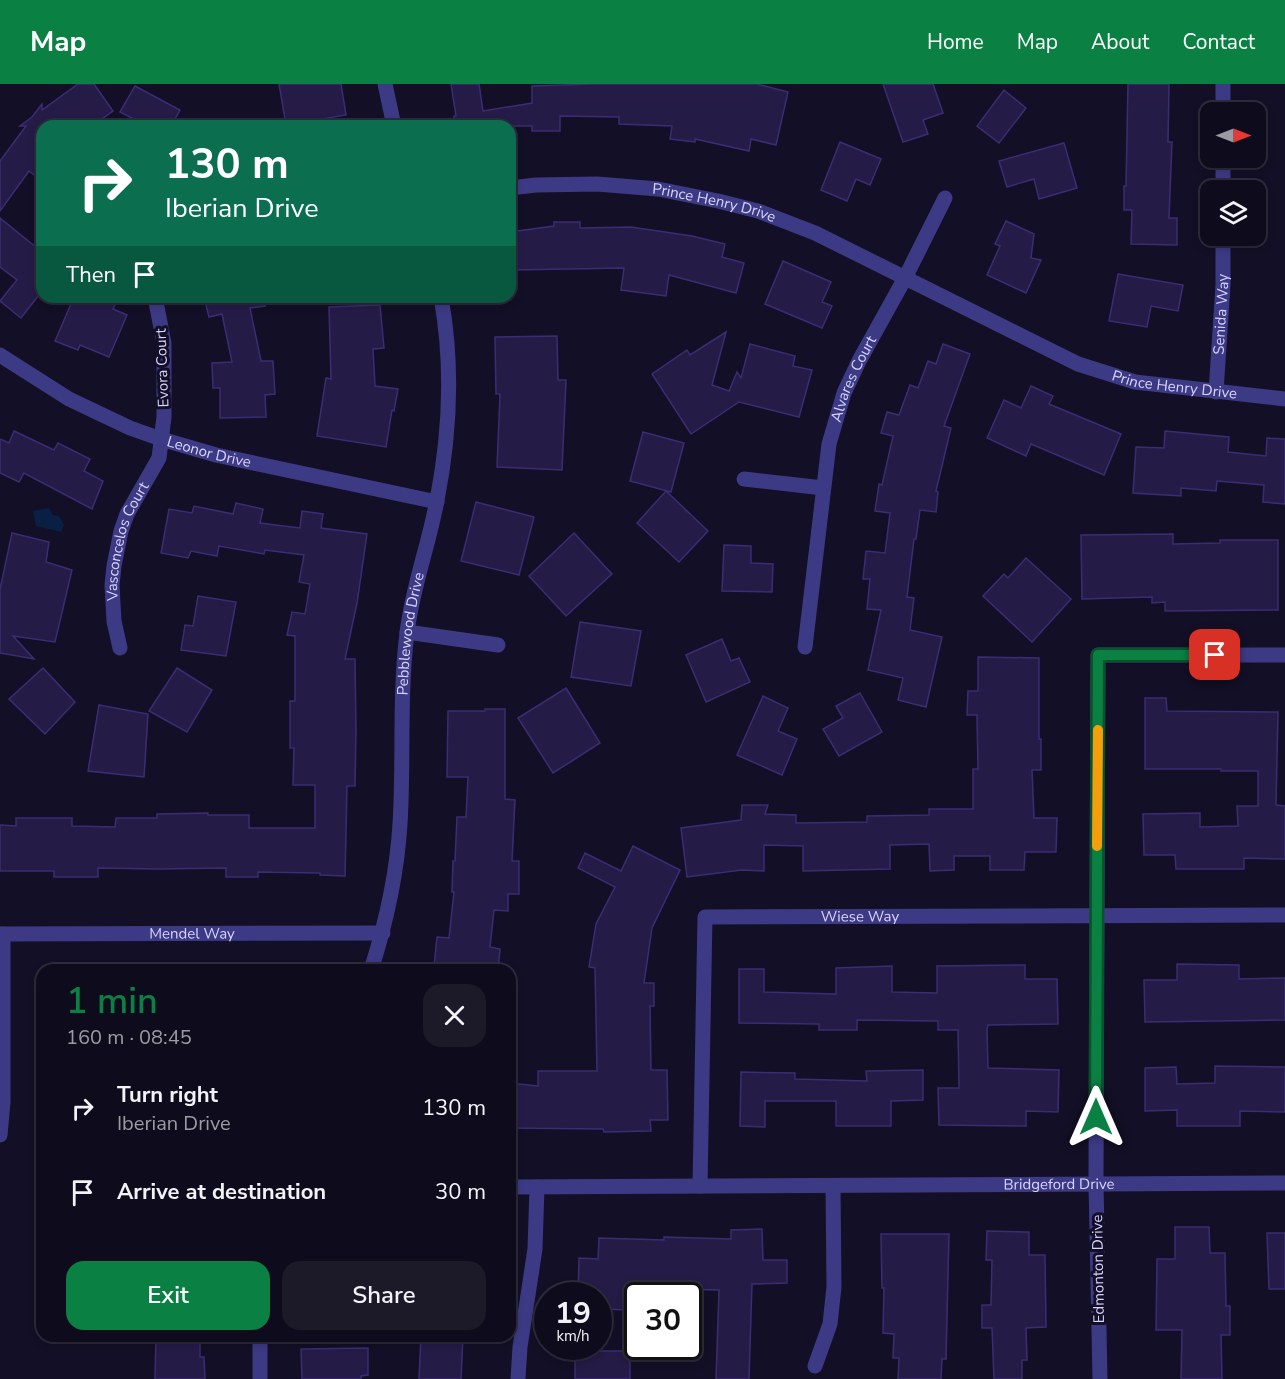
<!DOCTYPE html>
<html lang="en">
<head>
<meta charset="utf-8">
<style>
	:root { --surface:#0e0b1c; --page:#1c1929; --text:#f1f3f6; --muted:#9b9ba3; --line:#2e2b3b; --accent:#0b8043 }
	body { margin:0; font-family:"Nunito Sans",sans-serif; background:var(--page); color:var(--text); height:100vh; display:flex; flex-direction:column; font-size:22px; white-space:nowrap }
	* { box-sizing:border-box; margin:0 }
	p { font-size:20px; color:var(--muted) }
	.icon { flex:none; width:33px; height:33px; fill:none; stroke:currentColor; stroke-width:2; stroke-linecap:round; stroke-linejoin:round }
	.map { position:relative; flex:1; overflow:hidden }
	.panel { position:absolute; left:36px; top:880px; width:480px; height:378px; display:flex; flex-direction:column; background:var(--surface); border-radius:18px; box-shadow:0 3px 9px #0003,0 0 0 2px var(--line) }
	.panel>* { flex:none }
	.banner { position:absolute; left:36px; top:36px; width:480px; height:183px; border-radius:18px; box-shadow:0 3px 9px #0003,0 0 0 2px var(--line); background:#0b6e4f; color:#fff; overflow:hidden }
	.needle { width:39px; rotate:90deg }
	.controls { position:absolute; left:1200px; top:18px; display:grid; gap:12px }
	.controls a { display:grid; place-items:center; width:66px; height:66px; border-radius:12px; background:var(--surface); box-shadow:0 3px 9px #0003,0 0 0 2px var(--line); font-size:30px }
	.speed { position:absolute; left:534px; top:1198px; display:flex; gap:12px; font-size:30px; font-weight:700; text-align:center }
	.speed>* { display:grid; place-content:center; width:78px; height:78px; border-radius:50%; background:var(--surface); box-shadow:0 3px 9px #0003,0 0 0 2px var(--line); line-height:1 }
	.speed small { font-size:15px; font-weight:400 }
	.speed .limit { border:3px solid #111; border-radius:9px; background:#fff; color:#111 }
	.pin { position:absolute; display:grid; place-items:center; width:51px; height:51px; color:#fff; margin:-26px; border-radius:12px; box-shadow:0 3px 9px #0006 }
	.me { position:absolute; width:66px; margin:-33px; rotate:0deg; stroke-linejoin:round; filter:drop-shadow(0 0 4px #0008) }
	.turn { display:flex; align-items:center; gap:21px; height:126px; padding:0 30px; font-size:27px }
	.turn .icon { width:78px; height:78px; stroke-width:2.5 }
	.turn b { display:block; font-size:42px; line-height:51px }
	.then { display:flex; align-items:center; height:57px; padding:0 30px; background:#0003; gap:12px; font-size:22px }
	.round { display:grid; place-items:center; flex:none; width:63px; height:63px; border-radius:18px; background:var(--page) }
	.headline { display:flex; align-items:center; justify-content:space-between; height:102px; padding:0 30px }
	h1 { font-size:36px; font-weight:600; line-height:45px; color:var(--accent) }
	.action { display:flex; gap:12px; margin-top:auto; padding:12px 30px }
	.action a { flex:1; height:69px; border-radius:18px; background:var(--accent); color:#fff; font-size:24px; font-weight:600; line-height:69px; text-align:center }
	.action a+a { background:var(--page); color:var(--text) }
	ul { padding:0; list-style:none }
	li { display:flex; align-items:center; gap:18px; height:84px; padding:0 30px }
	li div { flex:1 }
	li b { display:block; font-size:22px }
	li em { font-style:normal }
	header { display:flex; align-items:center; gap:36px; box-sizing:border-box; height:84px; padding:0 30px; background:var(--accent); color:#fff }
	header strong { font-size:28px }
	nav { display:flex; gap:33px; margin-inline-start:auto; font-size:21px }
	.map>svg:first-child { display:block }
</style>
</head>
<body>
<header>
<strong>Map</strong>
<nav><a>Home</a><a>Map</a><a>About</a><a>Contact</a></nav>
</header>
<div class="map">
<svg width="1285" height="1295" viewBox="0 0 1285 1295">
	<rect width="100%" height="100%" fill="#130f26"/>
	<path fill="#0a1f44" d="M49,424L53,431L59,432L64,441L61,448L36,442L33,427Z"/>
	<g fill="#241b47" stroke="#3b2d73" stroke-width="1.5">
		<path d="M78,0H94L113,27L92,42H42V97L29,87L0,127V77L26,42H20L32,33L42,20V26Z"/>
		<path d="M279,0H341L346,31L286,41Z"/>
		<path d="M451,0H479L483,27L532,19V2L594,0H757L788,8L776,61L751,55L749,67L695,55V58L670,55L672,42L619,40V33L560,32V47H532V42H455L454,32H456Z"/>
		<path d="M883,0H933L943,29L923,36L928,50L903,58Z"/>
		<path d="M1128,0H1169L1168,58H1172L1169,134H1177V161L1131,160L1132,126H1124V102H1126Z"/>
		<path d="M135,2L180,26L171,42H147L120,28Z"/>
		<path d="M1004,6L1026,24L999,59L977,42Z"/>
		<path d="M840,58L881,75L870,101L856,95L847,117L821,106Z"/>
		<path d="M1064,59L1077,104L1039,115L1034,95L1007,103L999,77Z"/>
		<path d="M0,134L42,168V207L21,234L0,217L17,196L0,183Z"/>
		<path d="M1006,137L1034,150L1031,174L1041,176L1026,209L987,191L1000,162L995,160Z"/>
		<path d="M554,138H580V144L631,143L692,152L725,160L722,173L744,179L736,209L669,191L666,212L621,206L624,184L510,186V148L554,142Z"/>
		<path d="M783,177L831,198L822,218L832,222L822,244L765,220Z"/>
		<path d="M1118,190L1183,201L1178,227L1151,222L1147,243L1109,237Z"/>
		<path d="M74,213H119L113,225L127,231L109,273L80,261L78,266L55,257Z"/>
		<path d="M204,213H264L265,222L250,224L261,277H273L275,310L265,311L266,333L220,334V304H213L212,279L232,278L222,230L209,233Z"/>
		<path d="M380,221L384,264L373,265L375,302L398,305L394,327L392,326L386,363L317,352L326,294L331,295L329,223Z"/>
		<path d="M726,248L712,301L729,307L737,288L741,294L750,260L795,272L793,282L812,286L799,333L739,318L691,350L652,290L687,266L690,271Z"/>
		<path d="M557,252L558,296H566L562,386L497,383L500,310H496L495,253Z"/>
		<path d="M943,260L970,270L944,342L951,344L936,407L938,408L936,428L920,426L916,455H914L907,513L914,514L910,546L942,553L926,623L898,616L903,594L868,586L881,526L867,525L870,495H863L866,467L885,469L890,429L875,427L879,400L882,401L893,352L881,349L887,328L899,331L910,301L918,304L928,277L936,280Z"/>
		<path d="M1031,302L1053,312L1049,320L1121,350L1104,391L1031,360L1026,372L987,354L1004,316L1021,324Z"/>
		<path d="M14,347L54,366L58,359L90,375L84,387L103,397L92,425L24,389L19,398L0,389V355L9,359Z"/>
		<path d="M1165,347L1229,353L1228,368L1266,372L1267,354L1285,355V420L1263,418L1264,401L1217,397L1216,407L1181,404V412L1133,409L1136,363L1164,364Z"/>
		<path d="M643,348L684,359L671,408L630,397Z"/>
		<path d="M666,407L708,447L679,478L637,439Z"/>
		<path d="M476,418L534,433L519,491L461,477Z"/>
		<path d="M236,419L263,425L260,439L300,444L302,427L323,430L321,444L367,450L357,519L345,575H355L356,645L355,702H347L345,792L320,791V789L258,788V793H226V784L158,785L98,784V793H54V787H0V741L16,742V734H72V742L115,743L116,734H157V730L208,729V731H249V744H315V701H293L294,664H290V617H295V552L287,551L292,528L305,530L310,500L299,498L304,471L265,466L264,470L219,462L217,472L191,467L188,474L161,469L169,425L192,429L194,422L233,430Z"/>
		<path d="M12,449L49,458L46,478L72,486L55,558L13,552L34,575L0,569V505Z"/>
		<path d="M574,449L612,490L566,532L529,492Z"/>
		<path d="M1173,450V460L1220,459V456H1278V526L1165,527V518L1152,519V513L1082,515L1081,451Z"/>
		<path d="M724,461L751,462V479L773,480L772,508L722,507Z"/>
		<path d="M1026,474L1071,515L1032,558L983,512L1004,490L1008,494Z"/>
		<path d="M198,512L236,518L226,572L181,566L185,541L193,542Z"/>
		<path d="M580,538L641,547L631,602L571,593Z"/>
		<path d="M722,555L731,577L739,574L750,598L706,618L686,571Z"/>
		<path d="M978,573L1039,574V655H1041V686H1032L1034,734H1057L1056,768H1025L1024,786H990V772H954V786L930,787L929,760L890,761V785L803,787V762L764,761V787L742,786L687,793L681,744L741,736L742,721H768L765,730L796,731V739L867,738V732L929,731V725H973V685H978L977,631H967L968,607H978Z"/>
		<path d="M43,584L75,618L45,650L9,615Z"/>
		<path d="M177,584L212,606L187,648L149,627Z"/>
		<path d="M566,604L600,659L553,689L518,634Z"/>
		<path d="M860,609L882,648L839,672L823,645L843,634L836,622Z"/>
		<path d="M763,612L788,624L778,647L797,655L782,691L737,671Z"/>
		<path d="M1145,614H1166L1167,627L1278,628L1276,721L1285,722V775L1244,774V785H1176L1175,771H1144L1143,730L1200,729V743L1238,742L1237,722H1258V687H1221V685H1145Z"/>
		<path d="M99,621L148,630L144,693L88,687Z"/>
		<path d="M485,625H505V715L515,716L512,777H519V810H508V827L494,826L490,863L500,865L498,886L434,883L437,853L449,854L454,808H452L453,777H455L457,733H466L468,693H447L448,627H485Z"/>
		<path d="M633,762L680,786L652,844L644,899H654V922H650L651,986H667L668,1036H650L651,1047L604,1048L603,1045L510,1044V999L538,1002V987H597L595,884L589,883L596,840L615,803L578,784L585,769L621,787Z"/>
		<path d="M1177,880L1239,881V895L1285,894V936L1145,938L1144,896H1177Z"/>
		<path d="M1025,881V895H1057L1058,940L988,941L987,945L988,984L1059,986L1058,1028L1026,1027V1042L939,1041L938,1004H959L958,946H938V937L857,936V946H819V940L739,939V885H764V908L836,910V884L892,882V908L937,909V882Z"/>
		<path d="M1215,982L1285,983V1028L1240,1027V1042H1177V1026L1145,1027V984L1176,983L1177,1000L1215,999Z"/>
		<path d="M923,986V1016L891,1017V1042H836V1017H765V1043L740,1042L741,988L795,989V995L867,997L866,987Z"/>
		<path d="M1175,1143H1209L1210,1169H1225L1226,1222H1230V1251H1221L1222,1295H1181L1182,1246H1156L1157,1175H1175Z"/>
		<path d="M762,1145L763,1176H787V1199L752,1200L749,1295H716L719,1206L629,1204L628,1226L601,1225V1215H598V1212H578L579,1174L598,1175L599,1154L664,1156V1153L731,1155V1146Z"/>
		<path d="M987,1147L1029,1148V1171H1045L1046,1243L1026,1244L1027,1276H1022V1295H994L992,1244H982V1221H991L992,1176H986Z"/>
		<path d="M1267,1149H1285V1205H1269Z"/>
		<path d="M881,1150H949L946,1275H942L941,1295H898L899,1274H893L894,1250L883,1249L884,1204H882Z"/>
		<path d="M156,1252H200V1273H204L205,1295H155Z"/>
		<path d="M421,1252H463L461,1295H419Z"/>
		<path d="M368,1264V1291L361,1292V1295H302L301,1265Z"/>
		<rect x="575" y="1267" width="55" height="28"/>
	</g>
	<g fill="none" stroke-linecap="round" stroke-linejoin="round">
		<g stroke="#3d3a85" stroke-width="15">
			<path d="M385,0L394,42"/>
			<path d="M1223,28V0"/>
			<path id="s1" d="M510,104L536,101L597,100L658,105L718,117L758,127L815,149L1078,280L1135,298L1285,315"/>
			<path d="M1223,106V74"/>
			<path id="s2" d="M0,271L69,315L130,344L161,355L216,371L437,418"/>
			<path id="s3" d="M1216,308L1223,201V152"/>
			<path d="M744,395L823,404"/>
			<path d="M407,548L498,561"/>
			<path id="s4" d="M805,563L829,360L844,309L859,277L905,194L945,114"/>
			<path id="s5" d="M120,564L114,537L112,501L114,482L121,447L127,430L159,374L164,333V259L155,213"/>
			<path id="s6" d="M0,850L383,849"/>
			<path id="s7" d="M371,886C386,839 397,790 400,740C404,676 399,613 407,549C412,504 429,461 437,416C450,350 453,280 441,213"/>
			<path d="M0,1051L3,1018V850"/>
			<path id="s8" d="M700,1102L705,833L1285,831"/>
			<path d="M260,1252V1295"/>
			<path d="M815,1282L830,1240L834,1203L833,1102"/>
			<path d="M518,1295L520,1263L535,1165L537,1103"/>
			<path d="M1100,1295L1096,1100L1098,571H1285"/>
		</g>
		<path stroke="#3d3a85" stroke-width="15" id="s9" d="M510,1103L1285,1099"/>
	</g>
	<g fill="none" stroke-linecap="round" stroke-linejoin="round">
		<defs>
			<path id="route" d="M1096,1033L1098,571H1215"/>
		</defs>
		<use href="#route" stroke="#07532c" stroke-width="15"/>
		<use href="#route" stroke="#0b8043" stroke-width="10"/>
		<path stroke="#f59e0b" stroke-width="10" d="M1097,762L1098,646"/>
	</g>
	<g text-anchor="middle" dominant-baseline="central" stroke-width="6" stroke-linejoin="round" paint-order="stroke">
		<g font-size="15" fill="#d9d4ff" stroke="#130f26">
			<text stroke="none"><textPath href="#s1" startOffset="206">Prince Henry Drive</textPath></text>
			<text stroke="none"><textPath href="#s3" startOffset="78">Senida Way</textPath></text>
			<text transform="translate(162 284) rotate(-92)">Evora Court</text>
			<text stroke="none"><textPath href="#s4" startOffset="274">Alvares Court</textPath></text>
			<text stroke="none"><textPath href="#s1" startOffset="705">Prince Henry Drive</textPath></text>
			<text stroke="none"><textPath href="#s2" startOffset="232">Leonor Drive</textPath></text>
			<text stroke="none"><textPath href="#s5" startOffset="110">Vasconcelos Court</textPath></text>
			<text stroke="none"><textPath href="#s7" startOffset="340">Pebblewood Drive</textPath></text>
			<text stroke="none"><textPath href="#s8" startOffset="424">Wiese Way</textPath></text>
			<text stroke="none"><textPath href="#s6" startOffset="192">Mendel Way</textPath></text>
			<text stroke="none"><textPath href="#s9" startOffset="549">Bridgeford Drive</textPath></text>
			<text transform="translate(1098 1185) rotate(-91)">Edmonton Drive</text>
		</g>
	</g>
</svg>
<div class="controls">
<a><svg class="needle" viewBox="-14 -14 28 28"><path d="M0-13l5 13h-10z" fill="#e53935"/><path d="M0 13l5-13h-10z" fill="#9b9ba3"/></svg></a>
<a><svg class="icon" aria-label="layers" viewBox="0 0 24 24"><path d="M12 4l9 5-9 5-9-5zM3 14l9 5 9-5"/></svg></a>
</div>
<div class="speed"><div>19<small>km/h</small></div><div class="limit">30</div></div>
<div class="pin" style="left:1215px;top:571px;background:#d93025"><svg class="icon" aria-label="arrive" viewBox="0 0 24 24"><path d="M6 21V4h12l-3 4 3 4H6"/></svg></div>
<svg class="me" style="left:1096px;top:1033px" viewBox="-20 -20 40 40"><path d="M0-17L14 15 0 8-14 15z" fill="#0b8043" stroke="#fff" stroke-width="4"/></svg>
<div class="banner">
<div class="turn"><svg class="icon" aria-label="right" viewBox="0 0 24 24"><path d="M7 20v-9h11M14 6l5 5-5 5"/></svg><div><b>130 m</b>Iberian Drive</div></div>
<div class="then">Then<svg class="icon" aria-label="arrive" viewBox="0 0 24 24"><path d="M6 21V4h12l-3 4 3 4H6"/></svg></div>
</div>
<section class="panel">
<div class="headline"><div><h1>1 min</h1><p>160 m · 08:45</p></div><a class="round"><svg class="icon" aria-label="close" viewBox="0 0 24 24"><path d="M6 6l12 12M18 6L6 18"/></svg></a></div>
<ul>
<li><svg class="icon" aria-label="right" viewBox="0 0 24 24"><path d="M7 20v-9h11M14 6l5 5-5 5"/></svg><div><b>Turn right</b><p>Iberian Drive</p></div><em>130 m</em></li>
<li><svg class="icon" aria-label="arrive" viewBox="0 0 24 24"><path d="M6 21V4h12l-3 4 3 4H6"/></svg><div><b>Arrive at destination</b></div><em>30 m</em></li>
</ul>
<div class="action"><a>Exit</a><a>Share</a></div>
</section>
</div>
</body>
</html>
